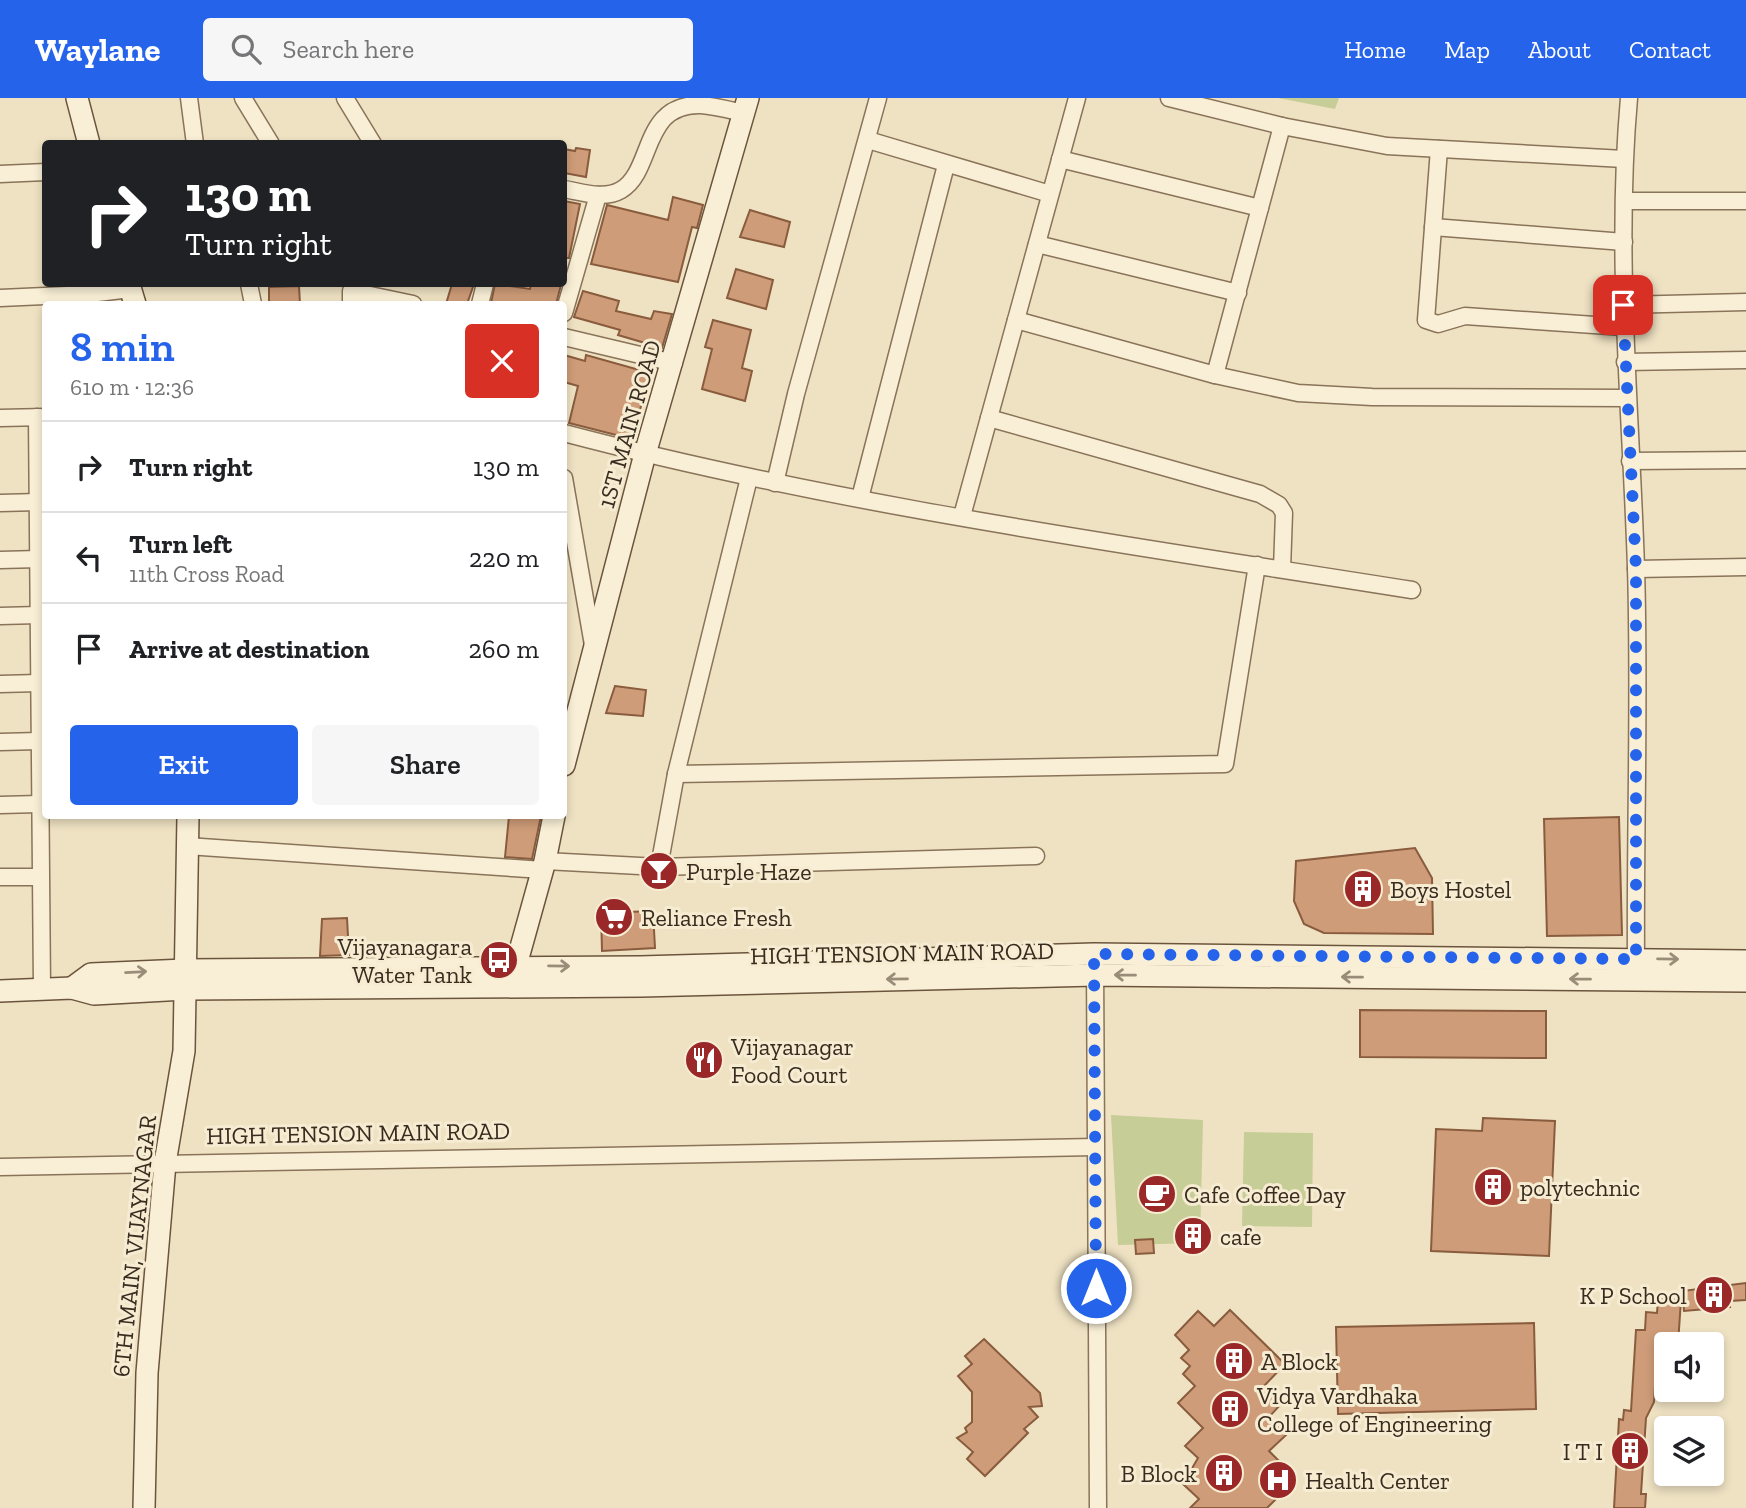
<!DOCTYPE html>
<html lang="en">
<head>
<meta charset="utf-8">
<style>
	:root { --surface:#fff; --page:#f6f6f6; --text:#202124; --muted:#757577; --line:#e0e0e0; --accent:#2563eb }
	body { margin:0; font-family:"Zilla Slab",serif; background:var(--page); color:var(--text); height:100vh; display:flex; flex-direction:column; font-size:26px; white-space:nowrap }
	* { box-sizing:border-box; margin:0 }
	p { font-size:23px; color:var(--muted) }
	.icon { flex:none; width:38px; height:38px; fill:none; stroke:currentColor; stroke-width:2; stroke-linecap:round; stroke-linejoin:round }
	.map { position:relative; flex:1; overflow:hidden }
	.side { position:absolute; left:42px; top:203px; width:525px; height:518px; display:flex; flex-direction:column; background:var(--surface); border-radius:7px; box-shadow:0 4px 10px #0003 }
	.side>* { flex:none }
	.hud { position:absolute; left:42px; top:42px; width:525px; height:147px; border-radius:7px; box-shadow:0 4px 10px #0003; background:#202124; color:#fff; overflow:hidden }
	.buttons { position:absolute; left:1654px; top:1234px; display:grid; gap:14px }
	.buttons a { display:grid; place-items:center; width:70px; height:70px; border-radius:7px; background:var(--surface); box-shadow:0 4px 10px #0003; font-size:35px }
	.pin { position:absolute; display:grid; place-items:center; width:60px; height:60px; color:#fff; margin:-30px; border-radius:14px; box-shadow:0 4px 10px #0006 }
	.me { position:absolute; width:77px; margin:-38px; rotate:0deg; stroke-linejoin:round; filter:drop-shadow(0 0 5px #0008) }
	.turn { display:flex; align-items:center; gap:24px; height:147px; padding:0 28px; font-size:32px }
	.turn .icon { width:91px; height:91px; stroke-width:2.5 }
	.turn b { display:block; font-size:49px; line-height:60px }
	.round { display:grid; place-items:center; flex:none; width:74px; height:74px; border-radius:7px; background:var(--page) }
	.summary { display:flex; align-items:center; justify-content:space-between; height:119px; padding:0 28px }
	h1 { font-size:42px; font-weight:600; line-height:52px; color:var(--accent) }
	.primary-button { display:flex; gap:14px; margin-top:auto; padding:14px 28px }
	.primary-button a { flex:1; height:80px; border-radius:7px; background:var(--accent); color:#fff; font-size:28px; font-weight:600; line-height:80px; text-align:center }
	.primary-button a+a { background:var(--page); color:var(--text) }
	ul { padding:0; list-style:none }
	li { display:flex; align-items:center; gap:21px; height:91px; padding:0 28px; border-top:2px solid var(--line) }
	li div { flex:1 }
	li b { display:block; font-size:26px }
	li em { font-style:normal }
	header { display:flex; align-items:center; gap:42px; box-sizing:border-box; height:98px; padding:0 35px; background:var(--accent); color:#fff }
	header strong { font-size:33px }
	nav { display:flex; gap:38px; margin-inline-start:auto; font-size:24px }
	.search { width:490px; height:63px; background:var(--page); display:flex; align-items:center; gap:18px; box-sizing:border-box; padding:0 24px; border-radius:7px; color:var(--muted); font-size:26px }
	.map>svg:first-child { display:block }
</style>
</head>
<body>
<header>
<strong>Waylane</strong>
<div class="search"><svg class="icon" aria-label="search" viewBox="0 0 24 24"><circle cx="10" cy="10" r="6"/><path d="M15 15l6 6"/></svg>Search here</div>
<nav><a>Home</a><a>Map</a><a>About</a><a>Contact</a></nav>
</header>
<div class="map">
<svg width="1746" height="1410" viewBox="0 0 1746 1410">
	<rect width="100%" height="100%" fill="#efe2c3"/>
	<g fill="#c7cd96">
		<path d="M1278,0H1339L1335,11Z"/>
		<path d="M1111,1017L1203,1022L1200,1145L1118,1147Z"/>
		<path d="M1244,1034L1313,1035L1312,1129L1242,1128Z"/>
	</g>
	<g fill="#ce9c78" stroke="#895c3e" stroke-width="2">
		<path d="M576,50L590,52L586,79L564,75V51L575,53Z"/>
		<path d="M673,99L703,107L697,130L692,129L678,184L591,166L607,107L668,122Z"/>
		<path d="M564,103L580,106L569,160H564Z"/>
		<path d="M750,112L790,124L784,149L740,139Z"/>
		<path d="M736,171L773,182L766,211L727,200Z"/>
		<path d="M452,186H474L467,206H446Z"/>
		<path d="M495,186L530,191L531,186L561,187L556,206H496L491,205Z"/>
		<path d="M299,188L300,206H269V189Z"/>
		<path d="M583,193L619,203L616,213L651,221L654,213L672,216L662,250L618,237L620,232L574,219Z"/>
		<path d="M713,222L751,232L742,270L752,273L745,303L702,291L712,251L705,249Z"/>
		<path d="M564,257L585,263L586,257L650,275L632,341L569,325L578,288L564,284Z"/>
		<path d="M615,588L646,592L643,618L606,615Z"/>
		<path d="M509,718H541L532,761L505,759Z"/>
		<path d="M1619,719L1622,837L1547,838L1544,721Z"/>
		<path d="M1415,750L1432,780L1433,836L1324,835L1304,826L1294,803L1296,763Z"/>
		<path d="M653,813L655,850L602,853L601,815Z"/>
		<path d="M347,820L349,857L320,858L322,821Z"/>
		<path d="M1360,912L1546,913V960L1360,959Z"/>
		<path d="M1483,1020L1555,1023L1549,1158L1431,1153L1436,1031L1482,1033Z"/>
		<path d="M1187,1130H1199L1200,1145L1186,1146Z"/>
		<path d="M1153,1141L1154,1155L1136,1156L1135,1142Z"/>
		<path d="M1746,1185V1202L1730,1203V1209L1684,1213L1682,1193Z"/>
		<path d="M1658,1201L1681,1202L1678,1246H1666V1257H1657L1654,1304L1646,1320L1641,1396H1646L1645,1410H1614L1619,1321L1623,1322L1624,1312L1631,1313L1636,1232H1645L1646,1214L1657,1215Z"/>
		<path d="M1230,1212L1285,1266L1264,1288L1282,1305L1268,1320L1286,1337L1269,1353L1279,1363L1263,1379L1281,1396L1267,1410H1190L1199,1401L1183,1386L1198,1360L1185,1348L1203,1330L1178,1305L1195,1288L1183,1276L1190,1268L1181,1260L1189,1252L1175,1237L1198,1213L1214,1228Z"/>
		<path d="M1534,1225L1536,1311L1338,1316L1336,1229Z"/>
		<path d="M984,1241L1040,1295L1042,1308L1029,1309L1038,1319L1024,1331L1028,1335L985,1378L967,1361L973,1354L957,1340L967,1334L965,1330L972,1324V1294L958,1278L972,1266L965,1258Z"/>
	</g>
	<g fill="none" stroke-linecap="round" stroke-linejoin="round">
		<defs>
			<g id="street">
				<path d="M189,0L195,46"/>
				<path d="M243,0L271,46"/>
				<path d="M345,0L373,46"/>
				<path d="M1169,0L1282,28L1387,48L1624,61"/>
				<path d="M1629,0C1615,157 1631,313 1636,470C1640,600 1635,731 1636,861"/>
				<path d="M868,42L1050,96"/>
				<path d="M1439,51L1426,222L1438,226L1465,218L1623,229"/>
				<path d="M1060,61L1260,110"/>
				<path d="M0,76L46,74"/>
				<path d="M564,91C582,94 604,102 621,92C654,73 641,5 701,7C715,8 730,12 743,15"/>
				<path d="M1625,103H1746"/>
				<path d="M1433,129L1624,144"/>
				<path d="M1037,146L1238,195"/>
				<path d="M249,186L253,206"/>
				<path d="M0,200L89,196L130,191"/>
				<path d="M351,206V193L413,206"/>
				<path d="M480,206L485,186"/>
				<path d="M1623,207L1746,204"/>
				<path d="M564,215L598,97"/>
				<path d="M1016,222L1215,277L1298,295L1372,299L1626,300"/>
				<path d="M564,239L674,265"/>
				<path d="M1625,264L1746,262"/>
				<path d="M1215,277L1282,28"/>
				<path d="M37,319L42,890"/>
				<path d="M0,320L46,319"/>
				<path d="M989,320L1260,396L1279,407L1284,415L1282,471"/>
				<path d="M564,335C841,408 1129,447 1412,492"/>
				<path d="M1630,363L1746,362"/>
				<path d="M564,380L593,547"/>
				<path d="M775,385L796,296L878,0"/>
				<path d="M860,400L946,67"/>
				<path d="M0,405L39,404"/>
				<path d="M962,418L1077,0"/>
				<path d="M0,462L39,461"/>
				<path d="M1636,471L1746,469"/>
				<path d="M0,518L39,517"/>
				<path d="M0,586L39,585"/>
				<path d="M0,644L39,643"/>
				<path d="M676,676L1225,666L1257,467"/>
				<path d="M0,707L39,706"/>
				<path d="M187,748L543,772"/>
				<path d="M545,763L659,769L1036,758"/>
				<path d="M659,769L676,676L749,380"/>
				<path d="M0,779H39"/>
				<path d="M1095,866L1098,1410"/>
				<path d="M0,1069L1095,1049"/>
			</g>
			<g id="secondary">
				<path d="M77,0L89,46"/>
				<path d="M129,186L135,206"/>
				<path d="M564,667L645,356L748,0"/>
				<path d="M513,878L545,763L554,718"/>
				<path d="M72,890L91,876L185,872L640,869L1094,856L1746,863"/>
				<path d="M0,893L72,890L94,896L185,891L641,888L1095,877L1746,883"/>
				<path d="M144,1410L147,1275L165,1065L184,953L188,718"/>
			</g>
		</defs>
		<use href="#street" stroke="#897359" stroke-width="19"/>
		<use href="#secondary" stroke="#6b543c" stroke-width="24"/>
		<use href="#street" stroke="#f9efd6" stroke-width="16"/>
		<use href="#secondary" stroke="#f9efd6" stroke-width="21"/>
	</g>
	<defs><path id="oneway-shaft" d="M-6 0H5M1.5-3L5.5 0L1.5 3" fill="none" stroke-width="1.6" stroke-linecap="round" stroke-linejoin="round" transform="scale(1.75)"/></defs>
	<g stroke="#998d7a">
		<use href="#oneway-shaft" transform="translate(1668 861) rotate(1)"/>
		<use href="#oneway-shaft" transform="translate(559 868) rotate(1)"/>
		<use href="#oneway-shaft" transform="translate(136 874) rotate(-3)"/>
		<use href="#oneway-shaft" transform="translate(1125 877) rotate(-179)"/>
		<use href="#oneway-shaft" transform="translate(1352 879) rotate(-179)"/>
		<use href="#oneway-shaft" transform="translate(897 881) rotate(179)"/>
		<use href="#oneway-shaft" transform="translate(1580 881) rotate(-179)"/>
	</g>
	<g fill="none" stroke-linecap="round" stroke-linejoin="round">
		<path stroke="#2563eb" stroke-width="12" stroke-dasharray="0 21.6" d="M1096,1190L1094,856L1636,861V471L1623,207"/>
	</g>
	<defs>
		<symbol id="bar-disc" viewBox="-11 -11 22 22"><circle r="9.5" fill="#9a2828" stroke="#f6ecd2"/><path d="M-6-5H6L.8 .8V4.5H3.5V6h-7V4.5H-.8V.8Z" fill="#fff"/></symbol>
		<symbol id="building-disc" viewBox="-11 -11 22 22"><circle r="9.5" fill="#9a2828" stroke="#f6ecd2"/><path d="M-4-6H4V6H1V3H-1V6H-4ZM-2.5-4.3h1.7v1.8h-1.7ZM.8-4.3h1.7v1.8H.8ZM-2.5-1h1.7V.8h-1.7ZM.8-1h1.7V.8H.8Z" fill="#fff"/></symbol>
		<symbol id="supermarket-disc" viewBox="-11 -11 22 22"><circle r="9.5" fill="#9a2828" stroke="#f6ecd2"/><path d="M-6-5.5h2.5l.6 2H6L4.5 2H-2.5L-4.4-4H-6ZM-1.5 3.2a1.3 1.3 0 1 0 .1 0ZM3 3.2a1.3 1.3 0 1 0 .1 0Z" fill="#fff"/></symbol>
		<symbol id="bus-disc" viewBox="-11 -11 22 22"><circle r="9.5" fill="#9a2828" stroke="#f6ecd2"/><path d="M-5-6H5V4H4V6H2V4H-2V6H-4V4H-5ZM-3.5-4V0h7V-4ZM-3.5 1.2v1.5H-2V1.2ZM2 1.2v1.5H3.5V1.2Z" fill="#fff"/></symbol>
		<symbol id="restaurant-disc" viewBox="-11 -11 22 22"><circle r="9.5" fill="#9a2828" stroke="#f6ecd2"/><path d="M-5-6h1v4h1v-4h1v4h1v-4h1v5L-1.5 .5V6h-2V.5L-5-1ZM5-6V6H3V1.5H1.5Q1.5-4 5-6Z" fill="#fff"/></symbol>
		<symbol id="cafe-disc" viewBox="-11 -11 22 22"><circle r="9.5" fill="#9a2828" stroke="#f6ecd2"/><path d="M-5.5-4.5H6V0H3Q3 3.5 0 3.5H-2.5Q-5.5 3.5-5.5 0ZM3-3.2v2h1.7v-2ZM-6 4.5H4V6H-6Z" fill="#fff"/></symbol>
		<symbol id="hospital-disc" viewBox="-11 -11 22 22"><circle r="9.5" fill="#9a2828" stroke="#f6ecd2"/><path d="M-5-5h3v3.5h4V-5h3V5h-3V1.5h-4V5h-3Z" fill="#fff"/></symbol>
	</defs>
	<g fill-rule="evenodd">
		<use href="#bar-disc" x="637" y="751" width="44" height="44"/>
		<use href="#building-disc" x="1341" y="769" width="44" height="44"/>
		<use href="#supermarket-disc" x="592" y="797" width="44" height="44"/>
		<use href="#bus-disc" x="477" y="840" width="44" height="44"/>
		<use href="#restaurant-disc" x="682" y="940" width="44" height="44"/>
		<use href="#building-disc" x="1471" y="1067" width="44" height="44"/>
		<use href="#cafe-disc" x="1135" y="1074" width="44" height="44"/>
		<use href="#building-disc" x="1171" y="1116" width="44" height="44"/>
		<use href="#building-disc" x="1692" y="1175" width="44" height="44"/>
		<use href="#building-disc" x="1212" y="1241" width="44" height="44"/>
		<use href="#building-disc" x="1208" y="1289" width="44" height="44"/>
		<use href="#building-disc" x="1608" y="1331" width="44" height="44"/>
		<use href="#building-disc" x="1202" y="1353" width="44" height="44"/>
		<use href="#hospital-disc" x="1256" y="1360" width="44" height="44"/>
	</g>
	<g text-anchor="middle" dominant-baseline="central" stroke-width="6" stroke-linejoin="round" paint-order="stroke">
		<g font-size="24" fill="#392b1e" stroke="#f6ecd2">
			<text transform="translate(629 326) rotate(-74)">1ST MAIN ROAD</text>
			<text transform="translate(902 855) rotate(-1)">HIGH TENSION MAIN ROAD</text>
			<text transform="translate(358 1035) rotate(-1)">HIGH TENSION MAIN ROAD</text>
			<text transform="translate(134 1148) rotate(-84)">6TH MAIN, VIJAYNAGAR</text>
		</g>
		<g font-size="24" fill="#392b1e" stroke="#f6ecd2" text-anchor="start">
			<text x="686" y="773">Purple Haze</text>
			<text x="1390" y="791">Boys Hostel</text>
			<text x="641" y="819">Reliance Fresh</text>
			<text x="472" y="848" text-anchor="end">Vijayanagara<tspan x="472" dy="28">Water Tank</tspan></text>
			<text x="731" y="948">Vijayanagar<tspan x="731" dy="28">Food Court</tspan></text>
			<text x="1520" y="1089">polytechnic</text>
			<text x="1184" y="1096">Cafe Coffee Day</text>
			<text x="1220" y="1138">cafe</text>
			<text x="1687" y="1197" text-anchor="end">K P School</text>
			<text x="1261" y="1263">A Block</text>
			<text x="1257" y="1297">Vidya Vardhaka<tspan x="1257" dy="28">College of Engineering</tspan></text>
			<text x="1603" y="1353" text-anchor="end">I T I</text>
			<text x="1197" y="1375" text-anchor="end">B Block</text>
			<text x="1305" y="1382">Health Center</text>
		</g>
	</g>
</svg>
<div class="buttons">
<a><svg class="icon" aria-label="sound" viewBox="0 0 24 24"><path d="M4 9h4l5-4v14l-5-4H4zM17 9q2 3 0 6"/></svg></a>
<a><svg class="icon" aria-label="layers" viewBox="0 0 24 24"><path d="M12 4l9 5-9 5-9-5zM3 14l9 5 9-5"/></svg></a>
</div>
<div class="pin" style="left:1623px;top:207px;background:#d93025"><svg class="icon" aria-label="arrive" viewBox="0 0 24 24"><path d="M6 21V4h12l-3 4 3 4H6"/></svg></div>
<svg class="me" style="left:1096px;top:1190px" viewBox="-20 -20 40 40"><circle r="17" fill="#2563eb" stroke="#fff" stroke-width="3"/><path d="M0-11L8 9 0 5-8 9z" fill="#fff"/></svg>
<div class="hud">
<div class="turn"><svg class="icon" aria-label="right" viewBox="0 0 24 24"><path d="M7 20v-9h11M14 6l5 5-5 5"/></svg><div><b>130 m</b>Turn right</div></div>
</div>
<section class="side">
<div class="summary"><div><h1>8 min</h1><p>610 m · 12:36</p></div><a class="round" style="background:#d93025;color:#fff"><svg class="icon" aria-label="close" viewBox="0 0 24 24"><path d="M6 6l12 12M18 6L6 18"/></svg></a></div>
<ul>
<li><svg class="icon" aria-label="right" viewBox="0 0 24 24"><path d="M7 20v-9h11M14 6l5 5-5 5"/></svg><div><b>Turn right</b></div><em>130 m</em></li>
<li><svg class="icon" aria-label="left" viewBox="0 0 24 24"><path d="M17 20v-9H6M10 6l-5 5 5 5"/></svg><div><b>Turn left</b><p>11th Cross Road</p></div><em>220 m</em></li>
<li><svg class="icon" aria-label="arrive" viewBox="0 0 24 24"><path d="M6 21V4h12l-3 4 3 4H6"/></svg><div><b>Arrive at destination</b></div><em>260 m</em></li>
</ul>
<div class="primary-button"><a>Exit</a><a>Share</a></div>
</section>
</div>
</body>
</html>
